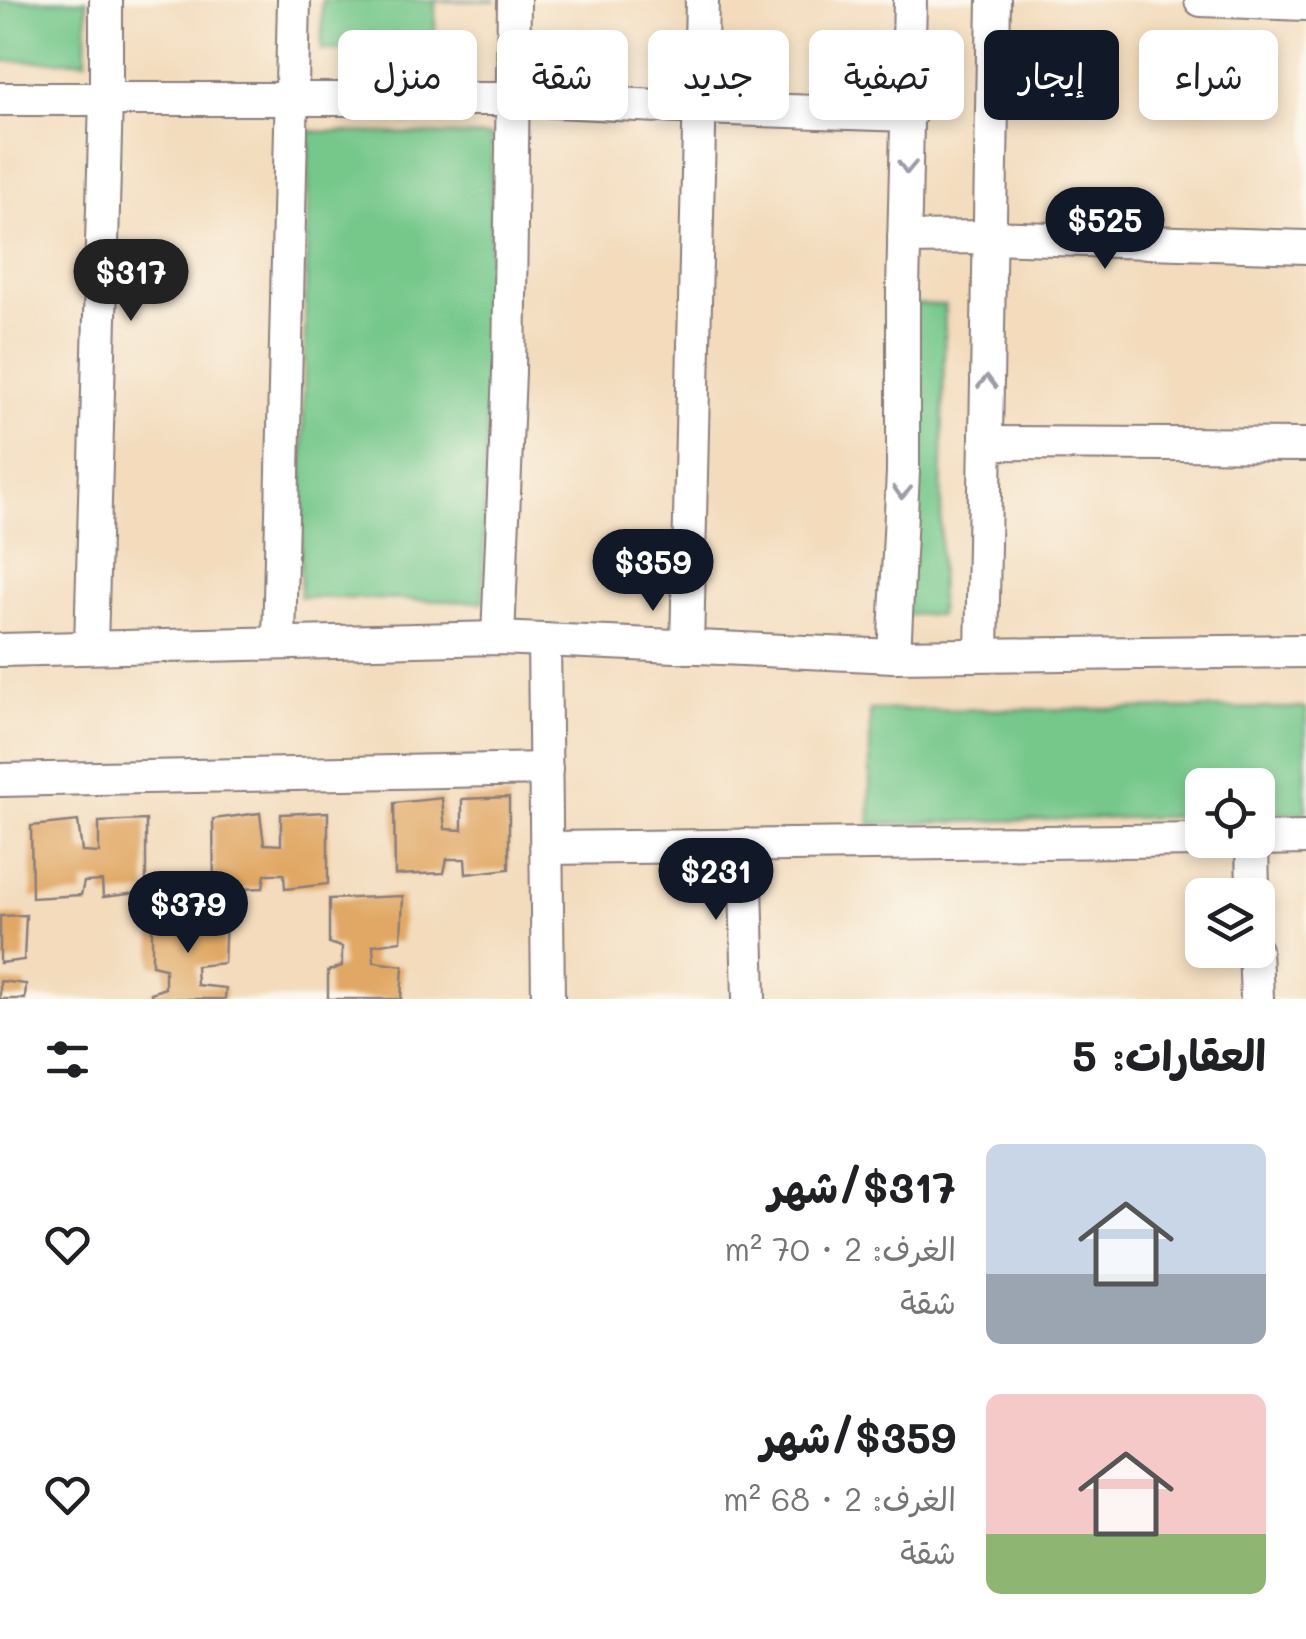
<!DOCTYPE html>
<html lang="ar">
<meta charset="utf-8">
<style>
body{margin:0;font-family:Mali,"Playpen Sans Arabic",sans-serif;background:#f6f6f6;color:#202124;direction:rtl;height:100vh;display:flex;flex-direction:column;font-size:38px;white-space:nowrap}
*{box-sizing:border-box;margin:0}
p{font-size:32px;color:#757577}
.icon{flex:none;width:55px;height:55px;fill:none;stroke:currentColor;stroke-width:2;stroke-linecap:round;stroke-linejoin:round}
.map{position:relative;height:999px;overflow:hidden;direction:ltr}
.details{display:flex;flex-direction:column;background:#fff;flex:1}
.details>*{flex:none}
.banner{position:absolute;left:30px;top:30px;width:1248px;height:90px;direction:rtl;display:flex;gap:20px}
.controls{position:absolute;left:1185px;top:768px;display:grid;gap:20px}
.controls a{display:grid;place-items:center;width:90px;height:90px;border-radius:15px;background:#fff;box-shadow:0 5px 15px #0003;font-size:50px}
.price{position:absolute;translate:-50% -85px;padding:0 22px;border-radius:35px;background:#111827;color:#fff;font-size:32px;line-height:65px;filter:drop-shadow(0 2px 5px #0008)}
.price::after{content:'';position:absolute;left:50%;top:60px;width:30px;height:22px;margin-left:-15px;background:inherit;clip-path:polygon(0 0,100% 0,50% 100%)}
.price.on{background:#222;color:#fff}
ul{padding:0;list-style:none}
li{display:flex;align-items:center;gap:30px;height:250px;padding:0 40px}
li span{display:grid;place-items:center;flex:none;width:280px;height:200px;border-radius:15px;color:#555}
li>.icon{margin-inline-start:auto}
span .icon{width:120px;height:120px;fill:#fffc;stroke-width:1}
li b{font-size:42px}
h2{display:flex;justify-content:space-between;align-items:center;height:120px;padding:0 40px;font-size:42px}
.chip{padding:0 35px;border-radius:15px;background:#fff;box-shadow:0 5px 15px #0003;font-size:35px;line-height:90px}
.chip.on{background:#111827;color:#fff}
.map>svg:first-child{display:block}
</style>
<div class="map">
<svg width="1306" height="999" viewBox="0 0 1306 999">
<rect width="100%" height="100%" fill="#fbf7ec"/>
<filter id="ink" filterUnits="userSpaceOnUse"><feTurbulence type="fractalNoise" baseFrequency=".01" numOctaves="2"/><feDisplacementMap in="SourceGraphic" scale="20" xChannelSelector="R" yChannelSelector="G"/><feConvolveMatrix kernelMatrix="1 2 1 2 8 2 1 2 1" color-interpolation-filters="sRGB"/></filter>
<filter id="wash" filterUnits="userSpaceOnUse"><feTurbulence type="fractalNoise" baseFrequency=".0048" numOctaves="4" result="noise"/><feDisplacementMap in="SourceGraphic" scale="40" xChannelSelector="R" yChannelSelector="G"/><feGaussianBlur stdDeviation="2.25" result="paint"/><feColorMatrix in="noise" values="0 0 0 0 0 0 0 0 0 0 0 0 0 0 0 0 0 1.4 0 .05"/><feComposite in="paint" operator="in"/></filter>
<g filter="url(#wash)">
<rect width="100%" height="100%" fill="#f3dbbc"/>
<g fill="#75c78a" stroke="#4c7462" stroke-width="2.5">
<path d="M0 0H87L86 61H0Z"/>
<path d="M322 0H496L435 1V49L322 50Z"/>
<path d="M309 131 492 136 483 602 300 597Z"/>
<path d="M907 304 945 305 939 615 900 614Z"/>
<path d="M1306 708V813L1258 814V785H1202V816L870 824V710Z"/>
</g>
<g id="blocks">
<g fill="#e1a865">
<path d="M509 797V869L466 874 465 859H447L444 873 395 875 394 803 442 798 445 829 462 830V799Z"/>
<path d="M328 812V884L285 889 284 874H265L263 888 214 890 213 819 260 813 264 844 281 845V814Z"/>
<path d="M146 820V892L103 897 102 881 84 882 81 895 32 898 31 826 78 821 82 852 99 853V822Z"/>
<path d="M403 896 401 941 373 945 374 962 403 966 401 999H328V971L342 966V947L329 943V899Z"/>
<path d="M26 915 24 960 0 963V916Z"/>
<path d="M226 918 224 963 196 966 197 985 226 988 225 999H151V993L165 988V968L152 965V921Z"/>
<path d="M0 981 26 984 25 999H0Z"/>
</g>
</g>
</g>
<g filter="url(#ink)">
<use href="#blocks" fill-opacity="0" stroke="#8a7e7c" stroke-width="2.5"/>
<g fill="none" stroke-linecap="round" stroke-linejoin="round">
<defs>
<g id="minor">
<path d="M1201 0 1306 4"/>
<path d="M0 99H514L700 108 909 115"/>
<path d="M904 238 989 237 1306 247"/>
<path d="M986 443 1306 445"/>
<path d="M498 638 509 372 514 0"/>
<path d="M544 640 548 999"/>
<path d="M279 643 294 0"/>
<path d="M91 647 106 97V0"/>
<path d="M687 647 702 0"/>
<path d="M0 650 498 638 894 656 1306 651"/>
<path d="M982 654 994 0"/>
<path d="M894 656 903 472V290L910 0"/>
<path d="M0 780 546 769"/>
<path d="M1258 839 1306 838"/>
<path d="M1252 840 1253 895"/>
<path d="M745 845 749 999"/>
<path d="M547 848 1202 840"/>
<path d="M1255 950 1257 999"/>
</g>
</defs>
<use href="#minor" stroke="#8a7e7c" stroke-width="36"/>
<use href="#minor" stroke="#fff" stroke-width="32"/>
</g>
<defs><path id="oneway-chevron" d="M-2-3.5L2.5 0L-2 3.5" fill="none" stroke-width="1.6" stroke-linecap="round" stroke-linejoin="round" transform="scale(2.5)"/></defs>
<g stroke="#9c9ca7">
<use href="#oneway-chevron" transform="translate(907 167) rotate(92)"/>
<use href="#oneway-chevron" transform="translate(987 382) rotate(-89)"/>
<use href="#oneway-chevron" transform="translate(902 492) rotate(93)"/>
</g>
</g>
</svg>
<div class="controls">
<a><svg class="icon" aria-label="locate" viewBox="0 0 24 24"><circle cx="12" cy="12" r="6"/><path d="M12 2v4M12 18v4M2 12h4M18 12h4"/></svg></a>
<a><svg class="icon" aria-label="layers" viewBox="0 0 24 24"><path d="M12 4l9 5-9 5-9-5zM3 14l9 5 9-5"/></svg></a>
</div>
<b class="price" style="left:1105px;top:272px">$525</b>
<b class="price on" style="left:131px;top:324px">$317</b>
<b class="price" style="left:653px;top:614px">$359</b>
<b class="price" style="left:716px;top:923px">$231</b>
<b class="price" style="left:188px;top:956px">$379</b>
<div class="banner">
<a class="chip">شراء</a>
<a class="chip on">إيجار</a>
<a class="chip">تصفية</a>
<a class="chip">جديد</a>
<a class="chip">شقة</a>
<a class="chip">منزل</a>
</div>
</div>
<section class="details">
<h2>العقارات: 5<svg class="icon" aria-label="filters" viewBox="0 0 24 24"><path d="M4 7h16M4 17h16"/><circle cx="9" cy="7" r="2"/><circle cx="15" cy="17" r="2"/></svg></h2>
<ul>
<li><span style="background:linear-gradient(#c9d6e8 65%,#9aa5b1 0)"><svg class="icon" aria-label="home" viewBox="0 0 24 24"><path d="M3 11l9-7 9 7M6 9v11h12V9"/></svg></span><div><b>$317/شهر</b><p>الغرف: 2 · 70 m²</p><p>شقة</p></div><svg class="icon" aria-label="heart" viewBox="0 0 24 24"><path d="M12 20l-8-8c-3-5 5-10 8-4 3-6 11-1 8 4z"/></svg></li>
<li><span style="background:linear-gradient(#f6c9c9 70%,#8fb573 0)"><svg class="icon" aria-label="home" viewBox="0 0 24 24"><path d="M3 11l9-7 9 7M6 9v11h12V9"/></svg></span><div><b>$359/شهر</b><p>الغرف: 2 · 68 m²</p><p>شقة</p></div><svg class="icon" aria-label="heart" viewBox="0 0 24 24"><path d="M12 20l-8-8c-3-5 5-10 8-4 3-6 11-1 8 4z"/></svg></li>
</ul>
</section>
